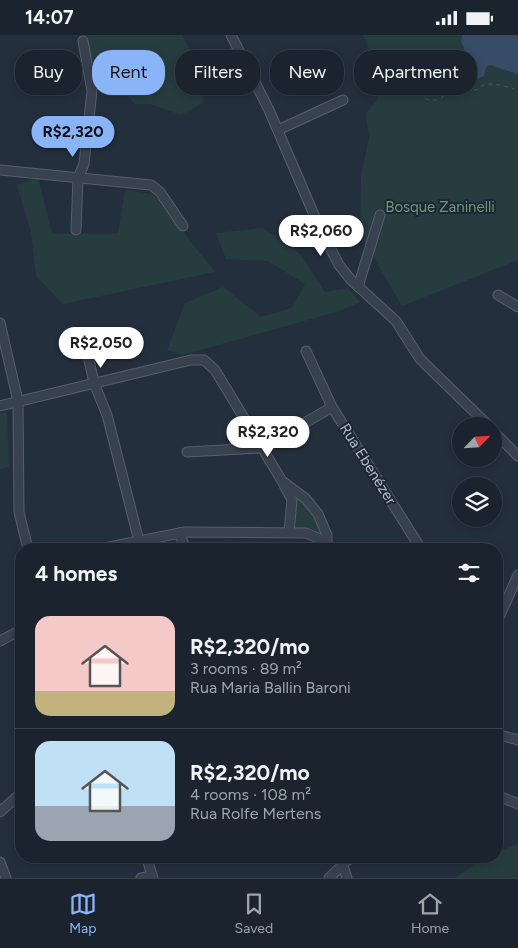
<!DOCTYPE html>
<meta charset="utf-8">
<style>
body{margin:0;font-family:Figtree,sans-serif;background:#282f3a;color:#f1f3f6;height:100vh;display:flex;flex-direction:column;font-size:19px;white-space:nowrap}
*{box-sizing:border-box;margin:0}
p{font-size:16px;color:#a0a4aa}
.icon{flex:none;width:28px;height:28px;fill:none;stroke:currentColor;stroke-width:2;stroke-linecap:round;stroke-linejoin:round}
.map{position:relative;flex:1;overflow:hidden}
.details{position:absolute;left:15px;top:508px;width:488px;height:320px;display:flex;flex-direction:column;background:#1b232e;border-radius:20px;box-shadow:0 2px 8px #0003,0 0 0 1px #39404a}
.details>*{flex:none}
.guide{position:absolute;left:15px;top:15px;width:489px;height:45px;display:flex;gap:10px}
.needle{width:32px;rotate:65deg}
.buttons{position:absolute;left:452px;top:382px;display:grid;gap:10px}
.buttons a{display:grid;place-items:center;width:50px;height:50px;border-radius:50%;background:#1b232e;box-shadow:0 2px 8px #0003,0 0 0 1px #39404a;font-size:25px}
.price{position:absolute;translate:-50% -42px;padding:0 11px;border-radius:18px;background:#fff;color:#222;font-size:16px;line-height:32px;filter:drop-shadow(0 1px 2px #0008)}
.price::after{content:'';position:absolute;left:50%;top:30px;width:15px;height:11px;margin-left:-8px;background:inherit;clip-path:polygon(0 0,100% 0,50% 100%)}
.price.selected{background:#8ab4f8;color:#111}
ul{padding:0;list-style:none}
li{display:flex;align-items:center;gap:15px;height:125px;padding:0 20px}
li+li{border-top:1px solid #39404a}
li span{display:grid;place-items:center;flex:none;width:140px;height:100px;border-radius:15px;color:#555}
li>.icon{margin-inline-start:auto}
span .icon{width:60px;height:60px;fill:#fffc;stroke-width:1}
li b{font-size:21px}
h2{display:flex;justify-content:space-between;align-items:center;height:60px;padding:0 20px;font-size:21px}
.tag{padding:0 18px;border-radius:20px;background:#1b232e;box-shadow:0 2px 8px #0003,0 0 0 1px #39404a;font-size:18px;line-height:45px}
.tag.selected{background:#8ab4f8;color:#111}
.status{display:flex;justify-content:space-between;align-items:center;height:35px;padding:0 25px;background:#1b232e;direction:ltr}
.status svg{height:14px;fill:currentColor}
.menu{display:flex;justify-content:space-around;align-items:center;height:70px;border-top:1px solid #39404a;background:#1b232e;font-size:14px;color:#a0a4aa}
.menu a{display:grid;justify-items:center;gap:2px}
.menu .selected{color:#8ab4f8}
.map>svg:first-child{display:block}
</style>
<div class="status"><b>14:07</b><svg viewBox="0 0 49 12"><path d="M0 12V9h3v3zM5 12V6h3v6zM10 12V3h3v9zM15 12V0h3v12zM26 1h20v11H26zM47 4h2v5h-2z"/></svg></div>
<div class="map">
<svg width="518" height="843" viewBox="0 0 518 843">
<rect width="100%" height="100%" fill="#242f3e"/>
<g fill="#263c3f">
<path d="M87 0H182L200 35 203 68 181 80 151 69H134L116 43 94 39Z"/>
<path d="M363 0H518V225L402 271 360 199 361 141 369 103 366 78 378 64 375 27Z"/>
<path d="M38 142 52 199 118 198 125 155 153 159 215 237 63 269 36 241 31 197 17 150Z"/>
<path d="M263 193 300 219 325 257 348 253 360 267 340 276 182 320 167 315 185 268 223 252 261 282 292 273 305 249 268 226 226 224 216 198Z"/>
<path d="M7 377 9 432 0 434V378Z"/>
<path d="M295 461C309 470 324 486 323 503L311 493H293Z"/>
<path d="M518 809V843H455L472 831 479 821H496V817Z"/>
</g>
<path fill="#394c67" d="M462 0H518V39L490 30 486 32 484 41 475 45 472 44C471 38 464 10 461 7Z"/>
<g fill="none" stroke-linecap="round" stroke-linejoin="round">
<defs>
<g id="minor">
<path d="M231 0 269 75 318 189 339 230 351 245 396 286 420 324 489 391"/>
<path d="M278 95 343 65"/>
<path d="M0 135 151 150 160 157 183 191"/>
<path d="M76 195 78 143 84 129 92 56 83 6"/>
<path d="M358 252 380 180"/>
<path d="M498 260 518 272"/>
<path d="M0 288 18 366 19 477 28 514"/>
<path d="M87 316 94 348 107 380 139 506"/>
<path d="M306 316 332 372 421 514"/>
<path d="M0 371 191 325H204L215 335 282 446 306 464 318 479 327 500V514"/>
<path d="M494 397 518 421"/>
<path d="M187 417 262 413 332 372"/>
<path d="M284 450 292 465 289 497"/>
<path d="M179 498 186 514"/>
<path d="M99 514 185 497 306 498 318 503 325 514"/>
<path d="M496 589 518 540"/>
<path d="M0 606 21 595"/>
<path d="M496 699 518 705"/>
<path d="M496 760 518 769"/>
<path d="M0 777 21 758"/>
<path d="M146 821 153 843"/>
<path d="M0 827 6 843"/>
<path d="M343 831 347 843"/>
<path d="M141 843 152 841"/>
<path d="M329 843 352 821"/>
</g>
</defs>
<use href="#minor" stroke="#565f6c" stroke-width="11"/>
<g stroke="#44595c" stroke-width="1" stroke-dasharray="4 4" stroke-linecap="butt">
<path d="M431 18 428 25 429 35C446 34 456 53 440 64 404 75 422 9 449 48"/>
<path d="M447 34 452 49 442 29 448 43"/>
<path d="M466 53 476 55C488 44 501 51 515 54"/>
</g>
<use href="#minor" stroke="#38414e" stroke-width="9"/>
</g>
<g text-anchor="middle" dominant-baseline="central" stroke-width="4" stroke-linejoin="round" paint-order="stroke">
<g font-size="15" fill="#6b9a76" stroke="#1d2633">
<text x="440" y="172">Bosque Zaninelli</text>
</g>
<g font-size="15" fill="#b4bcc9" stroke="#1d2633">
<text transform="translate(368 429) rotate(58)">Rua Ebenézer</text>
</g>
</g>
</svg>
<div class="buttons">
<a><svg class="needle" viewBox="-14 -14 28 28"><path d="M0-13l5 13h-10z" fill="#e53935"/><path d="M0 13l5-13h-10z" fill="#a0a4aa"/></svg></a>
<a><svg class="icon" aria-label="layers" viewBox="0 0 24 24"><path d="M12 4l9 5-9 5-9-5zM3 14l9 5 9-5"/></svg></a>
</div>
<b class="price selected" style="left:73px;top:123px">R$2,320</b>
<b class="price" style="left:321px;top:222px">R$2,060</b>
<b class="price" style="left:101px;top:334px">R$2,050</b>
<b class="price" style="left:268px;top:423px">R$2,320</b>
<div class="guide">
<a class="tag">Buy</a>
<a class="tag selected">Rent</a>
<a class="tag">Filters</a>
<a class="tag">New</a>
<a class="tag">Apartment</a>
</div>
<section class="details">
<h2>4 homes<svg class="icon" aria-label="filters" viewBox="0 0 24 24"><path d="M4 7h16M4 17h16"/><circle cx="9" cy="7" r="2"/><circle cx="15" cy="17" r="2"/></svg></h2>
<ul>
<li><span style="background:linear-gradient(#f6c9c9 75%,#c2b280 0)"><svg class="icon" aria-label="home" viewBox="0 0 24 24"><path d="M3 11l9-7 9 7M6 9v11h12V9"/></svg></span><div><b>R$2,320/mo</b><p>3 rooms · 89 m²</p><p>Rua Maria Ballin Baroni</p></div></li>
<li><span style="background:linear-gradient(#bfe0f5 65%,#9aa5b1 0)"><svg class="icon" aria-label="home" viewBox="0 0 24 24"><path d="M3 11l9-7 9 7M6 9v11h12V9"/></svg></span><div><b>R$2,320/mo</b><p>4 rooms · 108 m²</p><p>Rua Rolfe Mertens</p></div></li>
</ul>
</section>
</div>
<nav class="menu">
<a class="selected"><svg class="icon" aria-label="map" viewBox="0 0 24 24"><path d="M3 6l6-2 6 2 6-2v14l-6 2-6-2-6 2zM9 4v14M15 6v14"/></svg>Map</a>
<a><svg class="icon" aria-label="saved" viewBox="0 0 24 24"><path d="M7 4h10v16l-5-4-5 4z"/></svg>Saved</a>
<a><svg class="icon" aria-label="home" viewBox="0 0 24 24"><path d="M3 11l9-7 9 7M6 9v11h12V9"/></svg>Home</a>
</nav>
